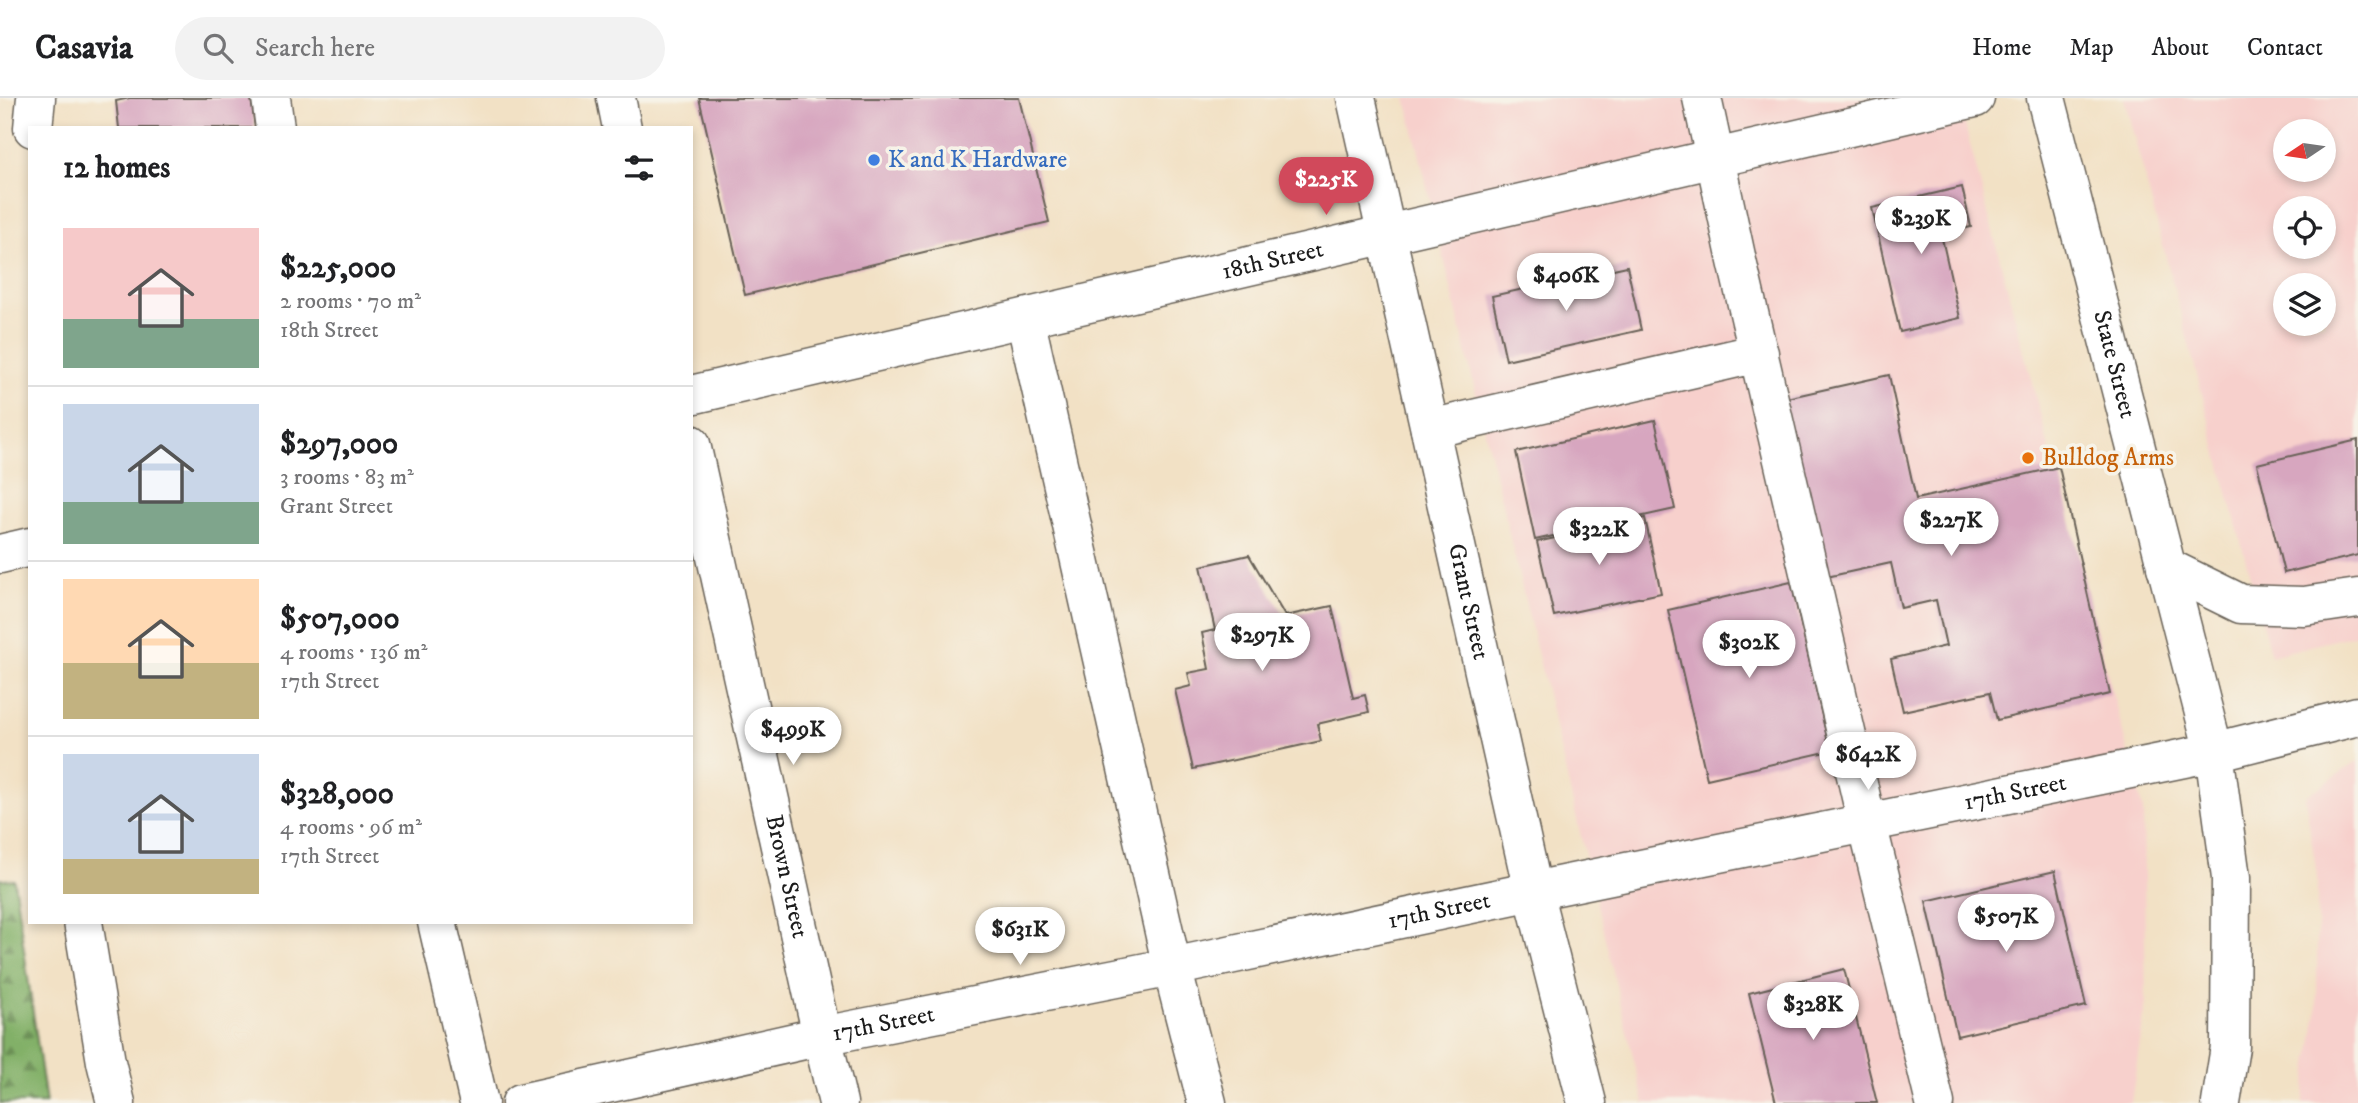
<!DOCTYPE html>
<meta charset="utf-8">
<style>
body{margin:0;font-family:"IM FELL DW Pica",serif;background:#f2f2f2;color:#202124;height:100vh;display:flex;flex-direction:column;font-size:26px;white-space:nowrap}
*{box-sizing:border-box;margin:0}
p{font-size:23px;color:#757577}
.icon{flex:none;width:38px;height:38px;fill:none;stroke:currentColor;stroke-width:2;stroke-linecap:round;stroke-linejoin:round}
.map{position:relative;flex:1;overflow:hidden}
.panel{position:absolute;left:28px;top:28px;width:665px;height:798px;display:flex;flex-direction:column;background:#fff;border-radius:0px;box-shadow:0 4px 10px #0003}
.panel>*{flex:none}
.needle{width:46px;rotate:257deg}
.fabs{position:absolute;left:2273px;top:21px;display:grid;gap:14px}
.fabs a{display:grid;place-items:center;width:63px;height:63px;border-radius:50%;background:#fff;box-shadow:0 4px 10px #0003;font-size:35px}
.price{position:absolute;translate:-50% -60px;padding:0 16px;border-radius:24px;background:#fff;color:#222;font-size:23px;line-height:46px;filter:drop-shadow(0 2px 4px #0008)}
.price::after{content:'';position:absolute;left:50%;top:42px;width:21px;height:16px;margin-left:-10px;background:inherit;clip-path:polygon(0 0,100% 0,50% 100%)}
.price.selected{background:#d1495b;color:#fff}
ul{padding:0;list-style:none}
li{display:flex;align-items:center;gap:21px;height:175px;padding:0 35px}
li+li{border-top:2px solid #e0e0e0}
li span{display:grid;place-items:center;flex:none;width:196px;height:140px;border-radius:0px;color:#555}
li>.icon{margin-inline-start:auto}
span .icon{width:84px;height:84px;fill:#fffc;stroke-width:1}
li b{font-size:30px}
h2{display:flex;justify-content:space-between;align-items:center;height:84px;padding:0 35px;font-size:30px}
header{display:flex;align-items:center;gap:42px;box-sizing:border-box;height:98px;padding:0 35px;background:#fff;border-bottom:2px solid #e0e0e0}
header strong{font-size:33px}
nav{display:flex;gap:38px;margin-inline-start:auto;font-size:24px}
.search{width:490px;height:63px;background:#f2f2f2;display:flex;align-items:center;gap:18px;box-sizing:border-box;padding:0 24px;border-radius:38px;color:#757577;font-size:26px}
.map>svg:first-child{display:block}
</style>
<header>
<strong>Casavia</strong>
<div class="search"><svg class="icon" aria-label="search" viewBox="0 0 24 24"><circle cx="10" cy="10" r="6"/><path d="M15 15l6 6"/></svg>Search here</div>
<nav><a>Home</a><a>Map</a><a>About</a><a>Contact</a></nav>
</header>
<div class="map">
<svg width="2358" height="1005" viewBox="0 0 2358 1005">
<defs>
<pattern id="forest-firs" width="22" height="20" patternUnits="userSpaceOnUse" patternTransform="scale(1.75)"><rect width="22" height="20" fill="#82b068"/><path d="M5 1l3.5 6h-7zM16 11l3.5 6h-7z" fill="#6a8e55"/></pattern>
</defs>
<rect width="100%" height="100%" fill="#f7f3e8"/>
<filter id="ink" filterUnits="userSpaceOnUse"><feTurbulence type="fractalNoise" baseFrequency=".0143" numOctaves="2"/><feDisplacementMap in="SourceGraphic" scale="14" xChannelSelector="R" yChannelSelector="G"/><feConvolveMatrix kernelMatrix="1 2 1 2 8 2 1 2 1" color-interpolation-filters="sRGB"/></filter>
<filter id="wash" filterUnits="userSpaceOnUse"><feTurbulence type="fractalNoise" baseFrequency=".00686" numOctaves="4" result="noise"/><feDisplacementMap in="SourceGraphic" scale="28" xChannelSelector="R" yChannelSelector="G"/><feGaussianBlur stdDeviation="1.57" result="paint"/><feColorMatrix in="noise" values="0 0 0 0 0 0 0 0 0 0 0 0 0 0 0 0 0 1.4 0 .05"/><feComposite in="paint" operator="in"/></filter>
<g filter="url(#wash)">
<rect width="100%" height="100%" fill="#f2e1c5"/>
<g fill="#f7d0cc" fill-rule="evenodd">
<path d="M1406 0H1958L2143 712 2146 904 2131 1005H1644Z"/>
<path d="M2124 0H2358V536L2271 558ZM2286 33H2324V72H2286ZM2286 110H2324V149H2286ZM2286 187H2324V226H2286Z"/>
<path d="M2358 663V1005H2303L2317 914V778L2305 699Z"/>
</g>
<path fill="url(#forest-firs)" stroke="#4f6642" stroke-width="2" d="M0 781 14 782 46 1005H0Z"/>
<g id="blocks">
<g fill="#d7a6bf">
<path d="M130 0H251L255 30H119L116 3Z"/>
<path d="M699 0H1019L1049 124 745 197Z"/>
<path d="M1962 89 1971 129 1941 136 1960 220 1900 234 1872 110Z"/>
<path d="M1627 168 1641 232 1506 262 1492 198Z"/>
<path d="M1889 277 1916 401 2059 369 2110 596 1997 622 1990 594 1903 613 1891 561 1946 548 1936 502 1901 510 1891 465 1822 480 1782 301Z"/>
<path d="M1655 322 1675 411 1535 442 1516 354Z"/>
<path d="M2358 342V457L2284 475 2257 366Z"/>
<path d="M1645 420 1661 495 1554 518 1537 444Z"/>
<path d="M1249 457 1285 518 1332 508 1353 600 1365 597 1369 614 1317 626 1321 643 1193 671 1175 592 1191 588 1188 575 1209 571 1202 535 1215 532 1201 468Z"/>
<path d="M1791 484 1830 653 1707 681 1668 512Z"/>
<path d="M2055 773 2086 908 1957 938 1926 803Z"/>
<path d="M1844 871 1877 1005H1776L1749 895Z"/>
</g>
</g>
</g>
<g filter="url(#ink)">
<use href="#blocks" fill-opacity="0" stroke="#676157" stroke-width="2"/>
<g fill="none" stroke-linecap="round" stroke-linejoin="round">
<defs>
<g id="minor">
<path d="M271 0 275 30"/>
<path d="M616 0 622 30"/>
<path d="M1702 0 1737 163 1867 725 1935 1005"/>
<path d="M33 30 36 0"/>
<path d="M1025 220 1172 869 1207 1005"/>
<path id="s1" d="M691 297 1975 0"/>
<path d="M1430 331 1759 255"/>
<path id="s2" d="M691 346 822 938 838 1005"/>
<path d="M0 456 30 449"/>
<path d="M2166 469 2241 506 2304 508 2358 500"/>
<path d="M83 824 106 964 116 1005"/>
<path d="M437 824 479 1005"/>
<path id="s3" d="M521 1005 822 938 1172 869 1533 793 2214 654 2358 618"/>
</g>
<g id="major">
<path id="s4" d="M1356 0 1533 793 1587 1005"/>
<path id="s5" d="M2046 0 2214 654 2231 780 2230 949 2221 1005"/>
</g>
</defs>
<use href="#minor" stroke="#676157" stroke-width="41"/>
<use href="#major" stroke="#676157" stroke-width="41"/>
<use href="#minor" stroke="#fff" stroke-width="38"/>
<use href="#major" stroke="#fff" stroke-width="38"/>
</g>
</g>
<circle fill="#3f7fe0" stroke="#f7f3e8" stroke-width="2.5" cx="874" cy="62" r="7"/>
<circle fill="#e8710a" stroke="#f7f3e8" stroke-width="2.5" cx="2028" cy="360" r="7"/>
<g text-anchor="middle" dominant-baseline="central" stroke-width="7" stroke-linejoin="round" paint-order="stroke">
<g font-size="24" fill="#366cbe" stroke="#f7f3e8" text-anchor="start">
<text x="888" y="62">K and K Hardware</text>
</g>
<g font-size="24" fill="#1c1c1c" stroke="#f7f3e8">
<text stroke="none"><textPath href="#s1" startOffset="597">18th Street</textPath></text>
<text stroke="none"><textPath href="#s5" startOffset="275">State Street</textPath></text>
<text stroke="none"><textPath href="#s4" startOffset="516">Grant Street</textPath></text>
<text stroke="none"><textPath href="#s3" startOffset="1526">17th Street</textPath></text>
<text stroke="none"><textPath href="#s2" startOffset="443">Brown Street</textPath></text>
<text stroke="none"><textPath href="#s3" startOffset="938">17th Street</textPath></text>
<text stroke="none"><textPath href="#s3" startOffset="371">17th Street</textPath></text>
</g>
<g font-size="24" fill="#c56008" stroke="#f7f3e8" text-anchor="start">
<text x="2042" y="360">Bulldog Arms</text>
</g>
</g>
</svg>
<div class="fabs">
<a><svg class="needle" viewBox="-14 -14 28 28"><path d="M0-13l5 13h-10z" fill="#e53935"/><path d="M0 13l5-13h-10z" fill="#757577"/></svg></a>
<a><svg class="icon" aria-label="locate" viewBox="0 0 24 24"><circle cx="12" cy="12" r="6"/><path d="M12 2v4M12 18v4M2 12h4M18 12h4"/></svg></a>
<a><svg class="icon" aria-label="layers" viewBox="0 0 24 24"><path d="M12 4l9 5-9 5-9-5zM3 14l9 5 9-5"/></svg></a>
</div>
<b class="price selected" style="left:1326px;top:119px">$225K</b>
<b class="price" style="left:1921px;top:158px">$239K</b>
<b class="price" style="left:1566px;top:215px">$406K</b>
<b class="price" style="left:1951px;top:460px">$227K</b>
<b class="price" style="left:1599px;top:469px">$322K</b>
<b class="price" style="left:1262px;top:575px">$297K</b>
<b class="price" style="left:1749px;top:582px">$302K</b>
<b class="price" style="left:793px;top:669px">$499K</b>
<b class="price" style="left:1868px;top:694px">$642K</b>
<b class="price" style="left:2006px;top:856px">$507K</b>
<b class="price" style="left:1020px;top:869px">$631K</b>
<b class="price" style="left:1813px;top:944px">$328K</b>
<section class="panel">
<h2>12 homes<svg class="icon" aria-label="filters" viewBox="0 0 24 24"><path d="M4 7h16M4 17h16"/><circle cx="9" cy="7" r="2"/><circle cx="15" cy="17" r="2"/></svg></h2>
<ul>
<li><span style="background:linear-gradient(#f6c9c9 65%,#7fa58c 0)"><svg class="icon" aria-label="home" viewBox="0 0 24 24"><path d="M3 11l9-7 9 7M6 9v11h12V9"/></svg></span><div><b>$225,000</b><p>2 rooms · 70 m²</p><p>18th Street</p></div></li>
<li><span style="background:linear-gradient(#c9d6e8 70%,#7fa58c 0)"><svg class="icon" aria-label="home" viewBox="0 0 24 24"><path d="M3 11l9-7 9 7M6 9v11h12V9"/></svg></span><div><b>$297,000</b><p>3 rooms · 83 m²</p><p>Grant Street</p></div></li>
<li><span style="background:linear-gradient(#ffd9b3 60%,#c2b280 0)"><svg class="icon" aria-label="home" viewBox="0 0 24 24"><path d="M3 11l9-7 9 7M6 9v11h12V9"/></svg></span><div><b>$507,000</b><p>4 rooms · 136 m²</p><p>17th Street</p></div></li>
<li><span style="background:linear-gradient(#c9d6e8 75%,#c2b280 0)"><svg class="icon" aria-label="home" viewBox="0 0 24 24"><path d="M3 11l9-7 9 7M6 9v11h12V9"/></svg></span><div><b>$328,000</b><p>4 rooms · 96 m²</p><p>17th Street</p></div></li>
</ul>
</section>
</div>
